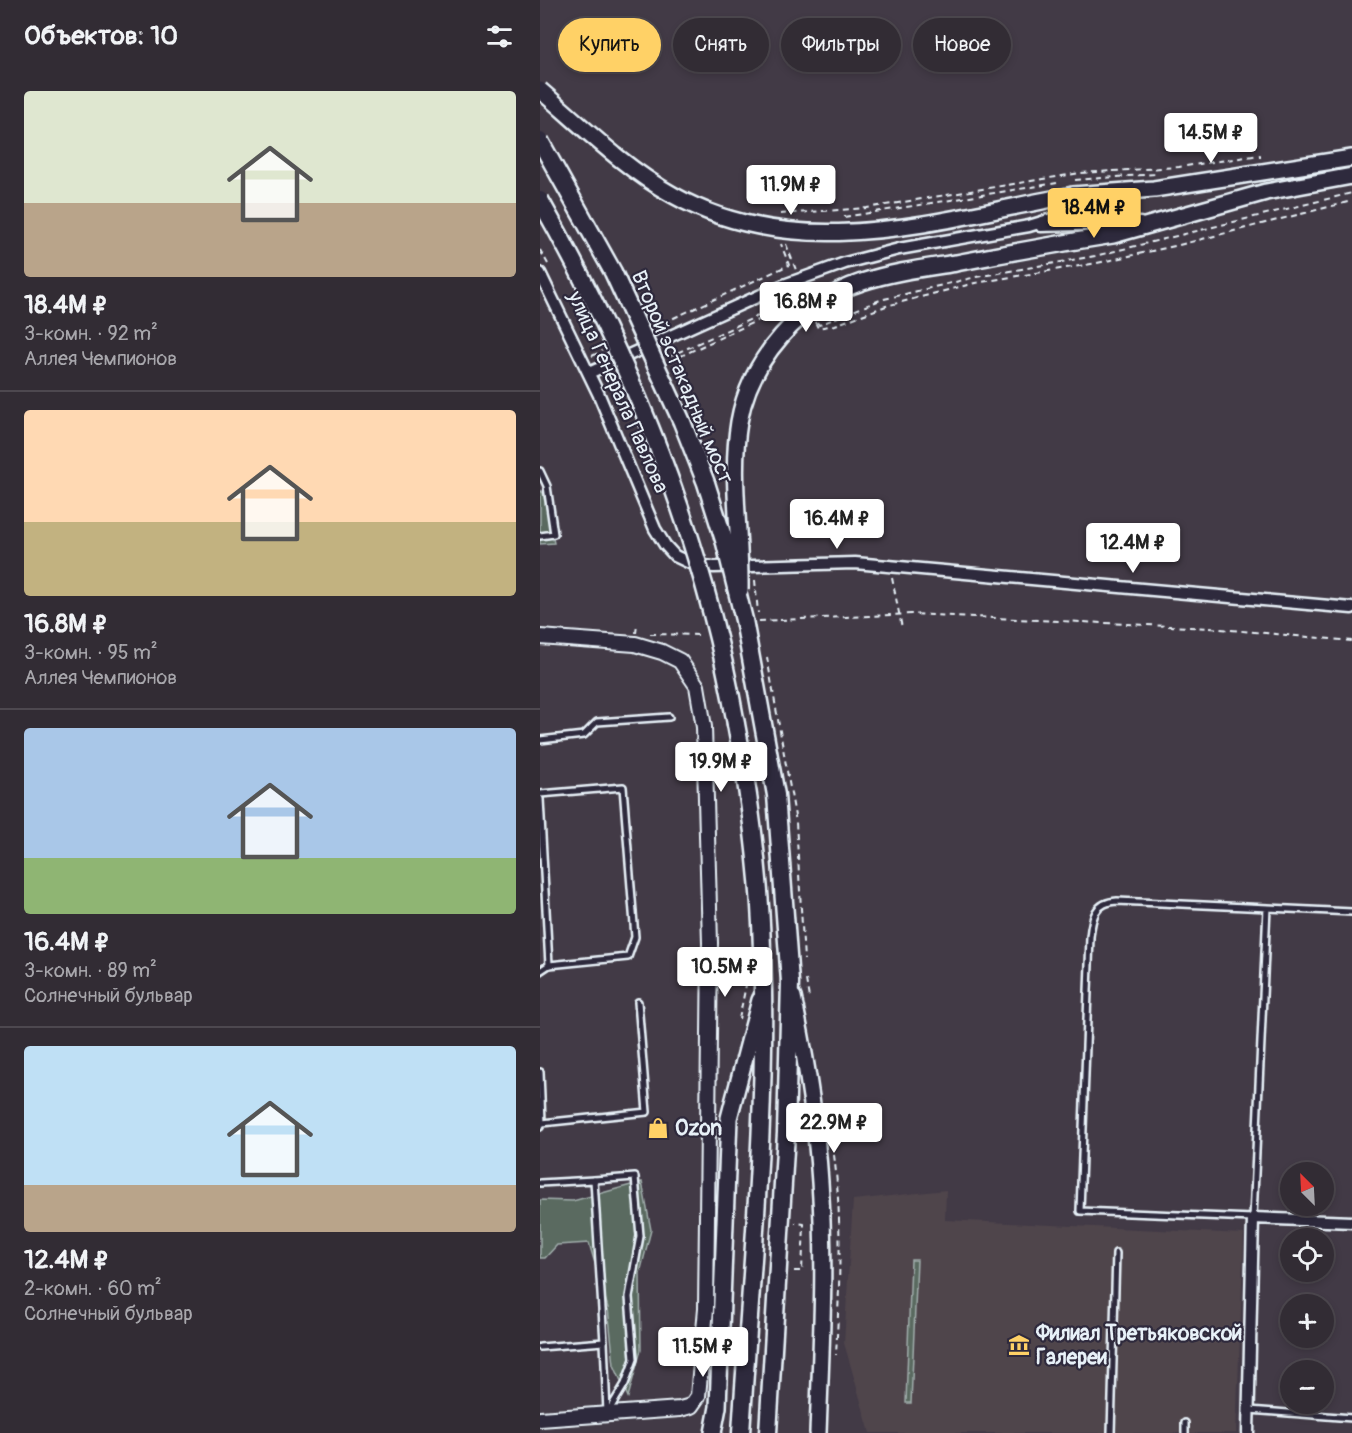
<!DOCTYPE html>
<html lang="ru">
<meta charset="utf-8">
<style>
body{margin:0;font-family:Pangolin,sans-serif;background:#3d3840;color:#f1f3f6;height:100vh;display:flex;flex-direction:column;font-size:22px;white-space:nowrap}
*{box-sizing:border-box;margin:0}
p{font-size:20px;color:#a8a7ac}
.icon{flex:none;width:33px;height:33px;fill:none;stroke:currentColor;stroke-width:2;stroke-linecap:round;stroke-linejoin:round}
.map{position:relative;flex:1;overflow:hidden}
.panel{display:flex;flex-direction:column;background:#322c34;width:540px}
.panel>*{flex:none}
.banner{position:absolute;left:18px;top:18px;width:570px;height:54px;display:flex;gap:12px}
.needle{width:39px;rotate:336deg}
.fabs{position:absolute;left:740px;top:1162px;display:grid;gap:12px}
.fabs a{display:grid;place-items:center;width:54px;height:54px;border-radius:50%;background:#322c34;box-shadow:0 3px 9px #0003,0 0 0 2px #4d484f;font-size:30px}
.price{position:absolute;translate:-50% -51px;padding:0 14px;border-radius:6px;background:#fff;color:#222;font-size:20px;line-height:39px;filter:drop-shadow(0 2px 3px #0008)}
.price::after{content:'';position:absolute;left:50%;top:36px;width:18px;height:14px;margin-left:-9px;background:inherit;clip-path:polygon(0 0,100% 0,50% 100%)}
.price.active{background:#ffd166;color:#111}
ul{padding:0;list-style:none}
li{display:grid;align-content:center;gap:12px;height:318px;padding:0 24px}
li+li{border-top:2px solid #4d484f}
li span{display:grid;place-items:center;height:186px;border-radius:6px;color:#555}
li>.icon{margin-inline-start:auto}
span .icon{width:108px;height:108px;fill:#fffc;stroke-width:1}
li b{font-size:26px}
h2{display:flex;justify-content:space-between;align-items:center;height:72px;padding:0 24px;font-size:26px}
.tag{padding:0 21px;border-radius:27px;background:#322c34;box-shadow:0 3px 9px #0003,0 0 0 2px #4d484f;font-size:21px;line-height:54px}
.tag.active{background:#ffd166;color:#111}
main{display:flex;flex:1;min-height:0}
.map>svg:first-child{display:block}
</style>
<main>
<section class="panel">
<h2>Объектов: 10<svg class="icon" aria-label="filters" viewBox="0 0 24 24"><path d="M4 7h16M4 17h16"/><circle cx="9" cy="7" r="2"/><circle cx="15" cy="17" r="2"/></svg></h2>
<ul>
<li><span style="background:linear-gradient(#dfe7d0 60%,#b9a48a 0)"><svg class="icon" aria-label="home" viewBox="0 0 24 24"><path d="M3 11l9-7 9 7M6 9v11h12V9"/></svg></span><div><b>18.4M ₽</b><p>3-комн. · 92 m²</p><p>Аллея Чемпионов</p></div></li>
<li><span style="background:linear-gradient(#ffd9b3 60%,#c2b280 0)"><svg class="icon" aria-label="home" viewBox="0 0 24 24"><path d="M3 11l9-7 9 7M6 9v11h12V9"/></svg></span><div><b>16.8M ₽</b><p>3-комн. · 95 m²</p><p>Аллея Чемпионов</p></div></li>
<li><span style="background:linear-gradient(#a9c7e8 70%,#8fb573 0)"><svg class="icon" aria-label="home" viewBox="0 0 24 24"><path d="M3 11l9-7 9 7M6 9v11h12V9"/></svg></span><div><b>16.4M ₽</b><p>3-комн. · 89 m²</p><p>Солнечный бульвар</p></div></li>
<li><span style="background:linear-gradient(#bfe0f5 75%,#b9a48a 0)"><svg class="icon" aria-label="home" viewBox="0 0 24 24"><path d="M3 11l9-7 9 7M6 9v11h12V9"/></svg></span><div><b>12.4M ₽</b><p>2-комн. · 60 m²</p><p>Солнечный бульвар</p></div></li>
</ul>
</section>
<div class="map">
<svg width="812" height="1433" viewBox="0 0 812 1433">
<rect width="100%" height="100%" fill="#423a46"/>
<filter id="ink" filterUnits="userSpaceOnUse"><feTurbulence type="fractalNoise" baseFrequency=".0167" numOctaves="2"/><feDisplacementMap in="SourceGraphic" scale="12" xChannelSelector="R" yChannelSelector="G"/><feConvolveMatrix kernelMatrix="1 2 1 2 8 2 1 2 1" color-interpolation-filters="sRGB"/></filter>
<g filter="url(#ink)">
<path fill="#4f454c" d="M406 1190 405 1220 704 1234 696 1433H330L304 1343 313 1200Z"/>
<g fill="#5a6a61" stroke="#a1aeac" stroke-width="1.5">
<path d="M0 490 3 493 14 543 0 544Z"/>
<path d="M102 1182 111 1230 100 1273 101 1350 88 1397 74 1365 68 1308 49 1243 17 1245 5 1258H0V1200L33 1201Z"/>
<path d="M371 1260H377L371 1403H366Z"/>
</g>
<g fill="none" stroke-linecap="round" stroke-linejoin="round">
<defs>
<g id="service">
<path d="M0 471 7 486 14 534 0 536"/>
<path d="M0 740 44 735 57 722 129 717"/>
<path d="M0 794 83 787 95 937 88 957 9 965 0 971"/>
<path d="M0 799 9 965"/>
<path d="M727 908 713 1218 540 1211 550 937C552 917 555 902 577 901L812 912"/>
<path d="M0 1072 2 1123 0 1127"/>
<path d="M2 1123 107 1112 98 1002"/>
<path d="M54 1180 95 1177 100 1236 89 1297 94 1359 85 1384 68 1412"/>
<path d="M0 1183 54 1180 64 1342 0 1347"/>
<path d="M64 1342 67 1413"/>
<path d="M709 1410 812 1418"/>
<path d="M571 1433 576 1253"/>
<path d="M645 1433V1423"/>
</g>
<g id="minor">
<path d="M501 226 600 223"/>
<path d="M0 273 59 395 115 529 125 545 135 556 154 565 174 567 315 563 812 608"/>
<path d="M49 373 241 286 305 263 359 249 489 226 587 196"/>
<path d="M708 1433 713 1218 812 1222"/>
</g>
<path id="tertiary" d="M0 637 95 644 122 652 140 661 157 686 164 727 170 943 166 1309 158 1396 151 1406 140 1409 0 1419"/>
<g id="secondary">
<path d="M533 195 614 189 812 158"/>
<path d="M536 241 573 235 726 192 812 176"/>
<path d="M253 997C266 1058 276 1120 280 1182 286 1266 281 1349 278 1433"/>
<path d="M173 1433 178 1407 189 1118 220 1000"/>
</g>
<g id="primary">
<path d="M196 724C210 798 220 873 222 949 228 1110 211 1272 201 1433"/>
<path d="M228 1433 246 1133 250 982"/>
</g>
</defs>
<use href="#service" stroke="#e8f1f8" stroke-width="10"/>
<use href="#minor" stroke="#e8f1f8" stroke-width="15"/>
<use href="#tertiary" stroke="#e8f1f8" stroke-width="18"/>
<use href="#secondary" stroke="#e8f1f8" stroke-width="20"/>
<use href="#primary" stroke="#e8f1f8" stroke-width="21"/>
<g stroke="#e8f1f8" stroke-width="2" stroke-dasharray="6 4.5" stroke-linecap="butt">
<path d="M535 180 616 174"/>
<path d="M240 214 327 208 540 173 639 167 720 155V158"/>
<path d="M304 217 517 183"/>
<path d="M246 244 256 270"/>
<path d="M0 250 8 264"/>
<path d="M275 322 278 328 295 325 346 306 435 283 557 263 635 246 812 201"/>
<path d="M277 322 279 325 340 300 436 277 555 256 812 193"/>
<path d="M114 327 249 265 241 244"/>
<path d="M52 356 62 351"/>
<path d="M128 357 266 294"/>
<path d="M130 361 253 304"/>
<path d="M352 578 362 628"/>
<path d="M219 621 371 614 670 628 812 641"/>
<path d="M96 633 97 625"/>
<path d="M110 634 162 635"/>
<path d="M266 980 269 998"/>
<path d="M199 1019 206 985"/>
<path d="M291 1134C303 1208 300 1281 296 1355"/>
<path d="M254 1271H262L264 1224 255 1223"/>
</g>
<use href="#service" stroke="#2f2a3d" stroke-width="5"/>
<use href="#minor" stroke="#2f2a3d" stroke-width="10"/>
<use href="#tertiary" stroke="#2f2a3d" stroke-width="14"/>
<use href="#secondary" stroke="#2f2a3d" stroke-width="15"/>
<use href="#primary" stroke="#2f2a3d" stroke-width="16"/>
<defs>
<g id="secondary-bridge">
<path d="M0 90C42 126 84 168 133 195 260 266 400 219 533 195"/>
<path d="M200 590C201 535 190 476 199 422 210 358 261 302 322 282 352 272 384 268 416 263 456 255 496 248 536 241"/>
</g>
<g id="primary-bridge">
<path d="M0 141 73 272 142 422 166 483 185 543 204 620 236 795 250 982"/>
<path d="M0 200C93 365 163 537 196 724"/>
</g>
</defs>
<use href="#secondary-bridge" stroke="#e8f1f8" stroke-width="20" stroke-linecap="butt"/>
<use href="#primary-bridge" stroke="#e8f1f8" stroke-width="21" stroke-linecap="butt"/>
<g stroke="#e8f1f8" stroke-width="2" stroke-dasharray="6 4.5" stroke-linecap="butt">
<path d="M215 580 218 613"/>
<path d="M227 657 256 822 264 960"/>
</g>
<use href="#secondary-bridge" stroke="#2f2a3d" stroke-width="15"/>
<use href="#primary-bridge" stroke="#2f2a3d" stroke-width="16"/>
</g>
</g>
<defs>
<symbol id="shop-bare" viewBox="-9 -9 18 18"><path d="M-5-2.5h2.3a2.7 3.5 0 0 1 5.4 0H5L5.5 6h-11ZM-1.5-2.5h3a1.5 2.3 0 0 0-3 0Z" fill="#ffd166" stroke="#2f2a3d" stroke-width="2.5" paint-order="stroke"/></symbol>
<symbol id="museum-bare" viewBox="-9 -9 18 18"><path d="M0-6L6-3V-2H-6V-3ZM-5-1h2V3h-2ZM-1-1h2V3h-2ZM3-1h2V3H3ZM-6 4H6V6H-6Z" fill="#ffd166" stroke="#2f2a3d" stroke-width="2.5" paint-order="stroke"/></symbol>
</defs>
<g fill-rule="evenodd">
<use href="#shop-bare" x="103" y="1113" width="30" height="30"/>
<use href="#museum-bare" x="464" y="1330" width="30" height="30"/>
</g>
<g text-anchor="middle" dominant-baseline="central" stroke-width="4.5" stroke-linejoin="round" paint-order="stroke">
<g font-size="21" fill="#e8f1f8" stroke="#2f2a3d">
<text transform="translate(142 377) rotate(67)">Второй эстакадный мост</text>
<text transform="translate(78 392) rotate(66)">улица Генерала Павлова</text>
</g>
<g font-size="21" font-weight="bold" fill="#e8f1f8" stroke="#2f2a3d" text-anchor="start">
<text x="135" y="1128">Ozon</text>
<text x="496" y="1333">Филиал Третьяковской<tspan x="496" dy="24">Галереи</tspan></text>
</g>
</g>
</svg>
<div class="fabs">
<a><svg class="needle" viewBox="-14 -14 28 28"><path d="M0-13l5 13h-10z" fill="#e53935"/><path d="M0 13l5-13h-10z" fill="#a8a7ac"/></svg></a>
<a><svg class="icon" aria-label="locate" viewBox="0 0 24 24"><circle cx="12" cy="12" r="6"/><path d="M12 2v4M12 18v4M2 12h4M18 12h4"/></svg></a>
<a>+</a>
<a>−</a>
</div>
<b class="price" style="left:671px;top:164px">14.5M ₽</b>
<b class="price" style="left:251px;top:216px">11.9M ₽</b>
<b class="price active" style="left:554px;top:239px">18.4M ₽</b>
<b class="price" style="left:266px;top:333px">16.8M ₽</b>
<b class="price" style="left:297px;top:550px">16.4M ₽</b>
<b class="price" style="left:593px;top:574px">12.4M ₽</b>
<b class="price" style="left:181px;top:793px">19.9M ₽</b>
<b class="price" style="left:185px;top:998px">10.5M ₽</b>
<b class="price" style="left:294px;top:1154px">22.9M ₽</b>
<b class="price" style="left:163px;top:1378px">11.5M ₽</b>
<div class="banner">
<a class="tag active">Купить</a>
<a class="tag">Снять</a>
<a class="tag">Фильтры</a>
<a class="tag">Новое</a>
</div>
</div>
</main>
